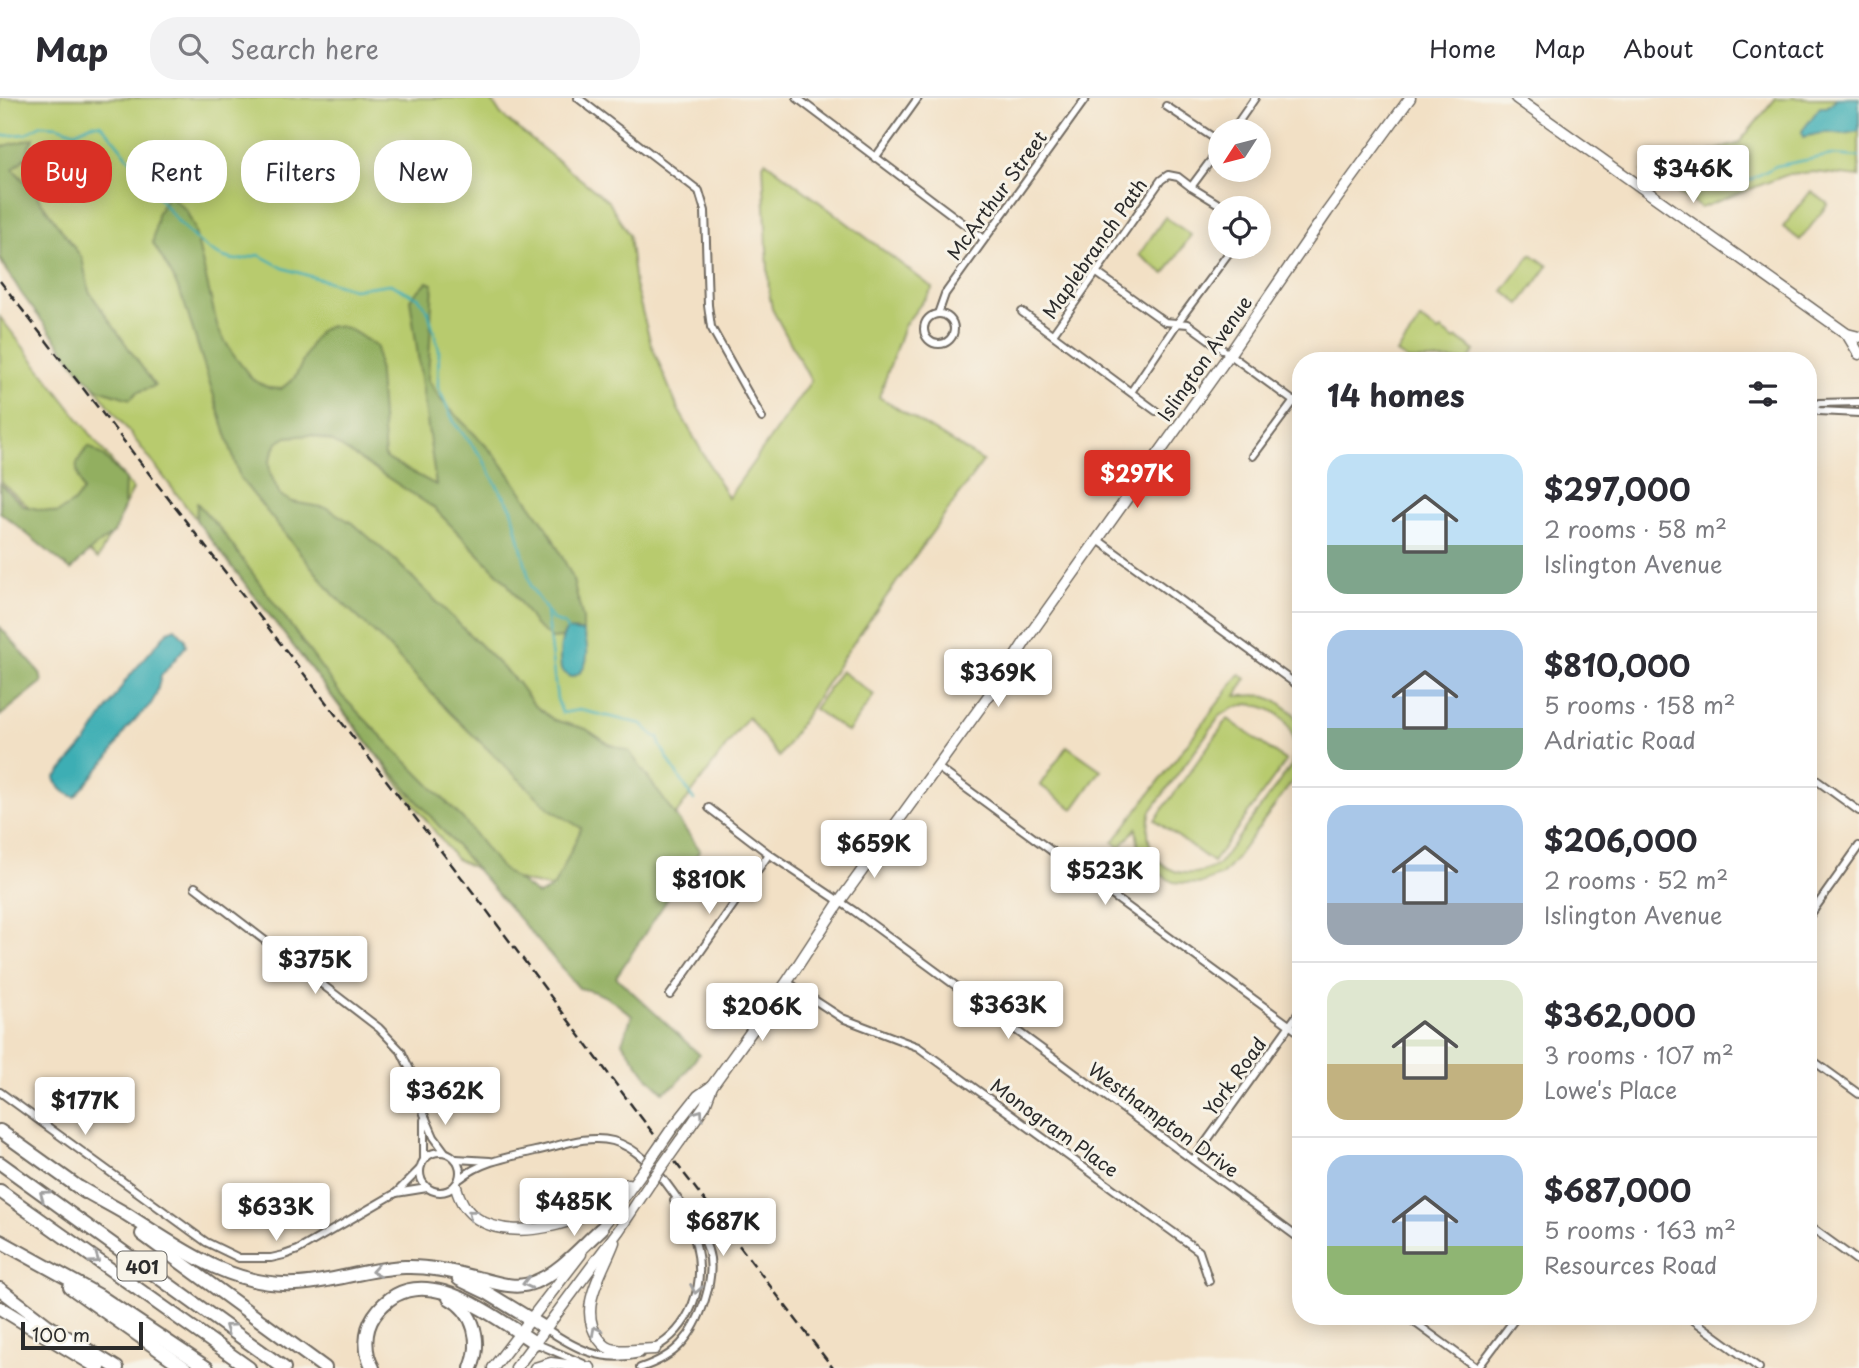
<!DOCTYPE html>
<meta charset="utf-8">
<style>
body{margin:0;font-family:"Playpen Sans",sans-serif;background:#f2f2f3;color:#2b2b33;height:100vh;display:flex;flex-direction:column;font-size:26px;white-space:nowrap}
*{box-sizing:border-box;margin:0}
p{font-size:23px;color:#7c7c81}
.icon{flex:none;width:38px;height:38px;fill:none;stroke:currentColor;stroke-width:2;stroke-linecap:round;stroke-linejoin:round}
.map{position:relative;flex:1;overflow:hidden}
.panel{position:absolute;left:1292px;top:254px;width:525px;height:973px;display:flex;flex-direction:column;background:#fff;border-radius:28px;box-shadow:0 4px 18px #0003}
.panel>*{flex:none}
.banner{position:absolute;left:21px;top:42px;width:665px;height:63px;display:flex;gap:14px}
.needle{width:46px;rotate:234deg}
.tools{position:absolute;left:1208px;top:21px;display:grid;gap:14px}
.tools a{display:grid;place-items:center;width:63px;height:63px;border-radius:50%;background:#fff;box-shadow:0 4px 18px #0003;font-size:35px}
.scale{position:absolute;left:21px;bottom:18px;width:122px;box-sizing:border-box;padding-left:7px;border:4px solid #2b2b2b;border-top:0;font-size:19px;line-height:24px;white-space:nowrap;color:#2b2b2b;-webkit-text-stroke:5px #f7f3e8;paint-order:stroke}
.price{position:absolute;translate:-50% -60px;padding:0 16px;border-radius:7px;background:#fff;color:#222;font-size:23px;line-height:46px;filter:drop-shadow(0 2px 4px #0008)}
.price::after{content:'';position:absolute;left:50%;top:42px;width:21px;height:16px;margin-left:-10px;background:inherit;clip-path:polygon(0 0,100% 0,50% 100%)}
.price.current{background:#d93025;color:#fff}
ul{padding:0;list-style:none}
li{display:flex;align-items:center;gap:21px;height:175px;padding:0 35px}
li+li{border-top:2px solid #e1e1e2}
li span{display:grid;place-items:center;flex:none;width:196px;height:140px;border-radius:21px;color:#555}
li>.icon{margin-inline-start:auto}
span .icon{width:84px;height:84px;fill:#fffc;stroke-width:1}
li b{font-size:30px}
h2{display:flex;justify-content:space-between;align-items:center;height:84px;padding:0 35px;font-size:30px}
.chip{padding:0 24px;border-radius:28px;background:#fff;box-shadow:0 4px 18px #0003;font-size:24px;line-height:63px}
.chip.current{background:#d93025;color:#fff}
header{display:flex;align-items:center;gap:42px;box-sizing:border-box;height:98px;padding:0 35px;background:#fff;border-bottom:2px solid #e1e1e2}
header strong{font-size:33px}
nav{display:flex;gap:38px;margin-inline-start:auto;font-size:24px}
.search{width:490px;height:63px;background:#f2f2f3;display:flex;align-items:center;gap:18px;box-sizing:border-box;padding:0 24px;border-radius:28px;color:#7c7c81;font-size:26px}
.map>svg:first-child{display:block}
</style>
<header>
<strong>Map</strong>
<div class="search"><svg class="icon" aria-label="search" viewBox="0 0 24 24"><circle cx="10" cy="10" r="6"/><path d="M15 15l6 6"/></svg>Search here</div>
<nav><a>Home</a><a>Map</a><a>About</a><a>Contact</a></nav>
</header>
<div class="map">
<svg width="1859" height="1270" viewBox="0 0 1859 1270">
<rect width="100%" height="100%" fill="#f7f3e8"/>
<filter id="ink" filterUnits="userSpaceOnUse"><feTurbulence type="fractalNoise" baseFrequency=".0143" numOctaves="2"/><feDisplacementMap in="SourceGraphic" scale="14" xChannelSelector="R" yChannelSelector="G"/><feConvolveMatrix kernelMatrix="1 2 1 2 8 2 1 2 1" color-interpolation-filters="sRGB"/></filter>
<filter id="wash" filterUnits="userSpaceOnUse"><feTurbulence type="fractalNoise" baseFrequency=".00686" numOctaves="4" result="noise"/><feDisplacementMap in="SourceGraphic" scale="28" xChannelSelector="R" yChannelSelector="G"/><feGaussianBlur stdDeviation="1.57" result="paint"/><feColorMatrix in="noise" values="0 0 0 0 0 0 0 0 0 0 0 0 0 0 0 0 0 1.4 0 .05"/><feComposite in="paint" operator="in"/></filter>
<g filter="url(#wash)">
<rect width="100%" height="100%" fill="#f2e0c5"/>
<g fill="#b8cb6e" stroke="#727b4c" stroke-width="2" fill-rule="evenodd">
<path d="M0 0H490L501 17 609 104 629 137 635 187 651 246 678 311 728 400 811 283 772 211 769 194 763 66 765 63 933 190 904 228 879 299 983 363 844 558 779 659 748 619 611 804 480 773 456 761 6 173 0 161Z"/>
<path d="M1776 0H1859V79L1814 74 1789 76 1701 110 1643 73 1738 46Z"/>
<path d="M1811 93 1828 106 1800 142 1783 129Z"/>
<path d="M1165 119 1191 137 1165 176 1139 157Z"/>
<path d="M1531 156 1548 168 1520 206 1503 193Z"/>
<path d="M0 219 133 391 98 461 45 420H41L0 383Z"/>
<path d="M1421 221 1438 234 1441 232 1455 242 1457 240 1475 253 1468 262H1408L1397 255Z"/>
<path d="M841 573 874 597 848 634 814 611Z"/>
<path d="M1240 576 1246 581 1236 598 1261 597 1277 603 1293 615 1300 628V673L1231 767 1222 777 1199 786 1173 784 1155 773 1144 760 1138 746 1136 730 1120 750 1113 744ZM1248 606C1284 610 1300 632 1291 668L1218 767C1175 791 1137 760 1151 713L1220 618 1233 610Z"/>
<path d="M1228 621 1286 663 1213 764 1155 722Z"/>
<path d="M1067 648 1101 672 1073 711 1040 687Z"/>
</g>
<g fill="#92af61" stroke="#5e6d46" stroke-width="2">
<path d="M34 40 29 48 28 57 13 71 30 89 82 160 89 193 155 288 138 294 130 301 98 291 83 277 21 195 0 159V49Z"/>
<path d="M171 92 169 97 186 112 194 129 218 231 232 255 253 282 269 290 281 291C285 287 291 284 294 280 308 261 311 220 343 229 355 232 367 243 377 249L385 360 436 387 410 201 427 184 433 186 428 281 441 302 496 358 548 431 572 478 583 521V534L576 532 564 536 562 540 552 541 535 527 507 485 434 410 333 344 311 337 287 339 277 345 269 364 270 375 280 397 292 404 327 410 355 427 397 464 518 585 534 607 554 622 586 631 609 646 629 653 700 752 616 879 699 956 676 987 663 994 646 977 622 944 632 918C615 903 601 894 579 890L381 661 196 422 197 405 221 432 342 598 463 721 501 770 538 797C542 795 550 792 553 789 556 785 580 735 581 730L550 711 450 615 383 543 334 497 240 380 184 204 173 179 153 145 157 116Z"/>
<path d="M89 348 103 358 125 381 124 409 114 435 93 450 71 472 0 414V386L24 408 57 415 73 405 83 393C76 369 71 368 89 348Z"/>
<path d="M0 529 40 575 42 584 0 618Z"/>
</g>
<g fill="#3caeb4" stroke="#346c70" stroke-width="2">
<path d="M1837 0H1859V33L1845 36 1827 34 1803 39 1802 33 1820 9H1827Z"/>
<path d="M175 530 185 541 186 548 161 578 156 597 151 606 127 630 109 659 75 699C65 696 58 690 55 680L87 643 126 582 168 533Z"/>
<path d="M567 532 583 534C590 550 590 575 570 579L561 572C559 560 559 542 567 532Z"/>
</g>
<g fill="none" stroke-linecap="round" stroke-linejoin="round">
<g stroke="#3caeb4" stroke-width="2.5">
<path d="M0 38 26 36 41 27 58 28 75 34 92 26H100C134 57 187 160 237 162 244 162 252 158 259 157L283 170 353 191 390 186 419 200 428 213 439 251 438 289 455 326 482 359 496 386 512 411 531 489 553 522 565 527 567 532"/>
<path d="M1677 81 1744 85 1776 68 1832 57 1859 59"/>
<path d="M546 514 557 601 562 615 580 612 642 626 655 639H659L660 647 678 678"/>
<path d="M680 680 694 702"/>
</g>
</g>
</g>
<g filter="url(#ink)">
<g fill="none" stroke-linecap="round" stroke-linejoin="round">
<defs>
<g id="minor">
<path d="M578 0 699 93 705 113 708 207 711 229 762 320"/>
<path d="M797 0 984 141"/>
<path d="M1166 8 1220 44"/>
<path d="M1232 33 1255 0"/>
<path d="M875 60 918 0"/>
<path d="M1191 89 1225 110"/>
<path d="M1097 175 1165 224 1188 226 1300 308"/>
<path d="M1022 214 1156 313"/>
<path d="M938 216 945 196 1086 0"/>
<circle cx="939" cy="231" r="15"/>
<path d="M1053 236 1161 82 1168 77 1178 79 1191 89 1220 50"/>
<path d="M1131 294 1178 224 1233 149"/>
<path d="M1859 304 1819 305 1812 310 1819 313 1859 315"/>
<path d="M1253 358 1294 303"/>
<path d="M1098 442 1300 589"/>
<path d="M937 669 1300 935"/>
<path d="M1808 676 1859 713"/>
<path d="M709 710 769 756 854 813 1300 1141"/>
<path d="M1299 770 1300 769"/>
<path d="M195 789 379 930 401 953 415 982 424 1016 434 1039 445 1054"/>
<path d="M1808 820 1859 748"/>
<path d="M787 884 842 920 918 949 1199 1153 1209 1183"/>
<path d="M670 897 769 756"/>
<path d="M1808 959 1859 996"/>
<path d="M0 994 206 1144 239 1160H271L284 1157 298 1152 396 1095 420 1071"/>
<path d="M424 1022V1061"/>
<circle cx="440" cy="1074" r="20"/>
<path d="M456 1061 490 1063"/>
<path d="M1193 1062 1300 913"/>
<path d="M461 1080C482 1063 509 1059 535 1053 559 1048 588 1036 613 1043 638 1050 657 1072 672 1093 685 1112 701 1130 708 1152 717 1179 700 1226 681 1246 671 1257 655 1265 640 1270"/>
<path d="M396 1095 427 1090"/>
<path d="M1808 1127 1859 1164"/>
<path d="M1406 1218 1477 1270"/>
<path d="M1688 1218 1759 1270"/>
<path d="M545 1230C576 1251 602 1265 640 1256"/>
<path d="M535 1245 584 1266"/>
<path d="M653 1251C691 1231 706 1187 696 1147 693 1132 682 1116 674 1103"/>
<path d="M1478 1270 1517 1218"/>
</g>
<g id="secondary">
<path d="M1516 0 1847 236 1859 239"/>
<path d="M1847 236 1859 256"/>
<path d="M671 1032 698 998 712 988"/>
<path d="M680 1043 705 1007 712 988 787 884 840 803 1003 578 1028 539 1229 257 1327 114 1410 0"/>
<path d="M456 1089C471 1149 552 1135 594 1112 606 1105 618 1095 628 1086"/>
<path d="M597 1136 642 1074"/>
<path d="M614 1144C603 1174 576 1211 599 1241 604 1248 608 1251 616 1252 628 1254 643 1251 655 1251"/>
<path d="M493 1270 581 1156"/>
<path d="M516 1270 619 1132 651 1084"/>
<path d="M535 1270 551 1265 590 1270"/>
</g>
<g id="motorway">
<path d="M0 1033 85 1094"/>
<path d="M0 1065 284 1270"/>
<path d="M80 1090C95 1099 111 1107 126 1116 178 1149 230 1189 295 1186 332 1185 368 1170 405 1169 428 1168 451 1173 473 1179 493 1183 514 1193 535 1184 560 1174 581 1149 601 1131"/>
<path d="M0 1093 249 1270"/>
<path d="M142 1136 325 1270"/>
<path d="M0 1143 98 1197 207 1270"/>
<path d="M459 1181 486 1194 545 1230"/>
<path d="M70 1189 185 1270"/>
<path d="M0 1191 47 1227 117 1270"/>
<path d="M449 1200C475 1214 482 1244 471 1270"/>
<path d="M0 1210 99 1270"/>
<path d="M373 1270C364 1254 364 1233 374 1218 416 1155 491 1217 535 1245"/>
</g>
</defs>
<use href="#minor" stroke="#716a61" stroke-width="10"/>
<use href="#secondary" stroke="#716a61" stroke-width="13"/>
<use href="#motorway" stroke="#716a61" stroke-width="16"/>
<use href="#minor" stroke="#fff" stroke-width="6"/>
<use href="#secondary" stroke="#fff" stroke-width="10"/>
<use href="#motorway" stroke="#fff" stroke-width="12"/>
<path stroke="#2b2b2b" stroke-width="2.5" stroke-dasharray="10 5" stroke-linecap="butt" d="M0 183 479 802 630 1005 833 1270"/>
<defs>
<g id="secondary-bridge">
<path d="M642 1074 671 1032"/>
<path d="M651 1084 680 1043"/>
</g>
</defs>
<use href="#secondary-bridge" stroke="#716a61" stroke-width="13" stroke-linecap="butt"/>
<use href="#secondary-bridge" stroke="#fff" stroke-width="10"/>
</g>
<defs><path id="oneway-chevron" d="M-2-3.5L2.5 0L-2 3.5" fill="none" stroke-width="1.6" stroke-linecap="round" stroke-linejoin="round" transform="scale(1.75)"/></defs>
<g stroke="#a0a0a0">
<use href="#oneway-chevron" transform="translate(699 1016) rotate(-55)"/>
<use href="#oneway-chevron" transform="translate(44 1097) rotate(-144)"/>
<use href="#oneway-chevron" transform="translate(472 1116) rotate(-140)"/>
<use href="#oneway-chevron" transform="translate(95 1161) rotate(35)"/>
<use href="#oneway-chevron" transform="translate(376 1173) rotate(170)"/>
<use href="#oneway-chevron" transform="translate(527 1185) rotate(166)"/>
<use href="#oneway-chevron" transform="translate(696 1191) rotate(100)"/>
<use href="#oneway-chevron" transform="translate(229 1230) rotate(-144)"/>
<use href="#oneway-chevron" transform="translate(596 1233) rotate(-118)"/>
</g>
</g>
<g text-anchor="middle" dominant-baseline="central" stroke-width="6" stroke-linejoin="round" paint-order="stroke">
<rect fill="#f7f3e8" stroke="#686764" stroke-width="2" x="117.5" y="1153.5" width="49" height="29" rx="5"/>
<g font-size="18" font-weight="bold" fill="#2b2b2b">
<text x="142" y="1168">401</text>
</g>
<g font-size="19" fill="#2b2b2b" stroke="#f7f3e8">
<text transform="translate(996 97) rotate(-54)">McArthur Street</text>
<text transform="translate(1094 150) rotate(-55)">Maplebranch Path</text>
<text transform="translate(1204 260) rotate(-55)">Islington Avenue</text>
<text transform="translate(1234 978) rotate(-54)">York Road</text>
<text transform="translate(1164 1021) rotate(36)">Westhampton Drive</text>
<text transform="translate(1055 1029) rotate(36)">Monogram Place</text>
</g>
</g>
</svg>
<div class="tools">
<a><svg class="needle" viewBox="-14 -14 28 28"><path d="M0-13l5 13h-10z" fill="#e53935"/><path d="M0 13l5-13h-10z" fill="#7c7c81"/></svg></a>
<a><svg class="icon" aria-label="locate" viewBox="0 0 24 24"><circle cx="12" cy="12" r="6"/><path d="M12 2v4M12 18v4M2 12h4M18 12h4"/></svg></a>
</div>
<div class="scale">100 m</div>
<b class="price" style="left:1693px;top:107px">$346K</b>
<b class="price current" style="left:1137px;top:412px">$297K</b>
<b class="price" style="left:998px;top:611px">$369K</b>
<b class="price" style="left:874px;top:782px">$659K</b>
<b class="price" style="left:1105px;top:809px">$523K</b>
<b class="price" style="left:709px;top:818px">$810K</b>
<b class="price" style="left:315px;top:898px">$375K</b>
<b class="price" style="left:1008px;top:943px">$363K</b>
<b class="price" style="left:762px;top:945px">$206K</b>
<b class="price" style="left:445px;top:1029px">$362K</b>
<b class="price" style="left:85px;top:1039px">$177K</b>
<b class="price" style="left:574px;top:1140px">$485K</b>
<b class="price" style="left:276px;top:1145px">$633K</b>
<b class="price" style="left:723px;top:1160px">$687K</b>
<div class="banner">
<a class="chip current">Buy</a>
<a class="chip">Rent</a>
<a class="chip">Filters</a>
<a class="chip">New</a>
</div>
<section class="panel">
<h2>14 homes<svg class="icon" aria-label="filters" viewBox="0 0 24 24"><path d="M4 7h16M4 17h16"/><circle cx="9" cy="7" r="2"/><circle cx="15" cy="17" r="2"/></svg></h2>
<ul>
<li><span style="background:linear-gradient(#bfe0f5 65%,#7fa58c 0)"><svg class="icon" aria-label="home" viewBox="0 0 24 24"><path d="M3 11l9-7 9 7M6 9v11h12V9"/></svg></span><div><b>$297,000</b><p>2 rooms · 58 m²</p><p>Islington Avenue</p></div></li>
<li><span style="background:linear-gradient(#a9c7e8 70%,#7fa58c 0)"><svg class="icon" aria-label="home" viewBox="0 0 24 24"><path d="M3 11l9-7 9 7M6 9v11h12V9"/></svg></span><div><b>$810,000</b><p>5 rooms · 158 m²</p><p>Adriatic Road</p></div></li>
<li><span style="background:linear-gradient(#a9c7e8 70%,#9aa5b1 0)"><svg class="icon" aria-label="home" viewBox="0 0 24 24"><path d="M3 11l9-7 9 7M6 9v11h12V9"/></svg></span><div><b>$206,000</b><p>2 rooms · 52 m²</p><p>Islington Avenue</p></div></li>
<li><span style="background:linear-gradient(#dfe7d0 60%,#c2b280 0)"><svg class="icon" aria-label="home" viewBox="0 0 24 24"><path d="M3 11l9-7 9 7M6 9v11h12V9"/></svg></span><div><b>$362,000</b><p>3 rooms · 107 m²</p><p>Lowe's Place</p></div></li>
<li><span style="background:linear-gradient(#a9c7e8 65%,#8fb573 0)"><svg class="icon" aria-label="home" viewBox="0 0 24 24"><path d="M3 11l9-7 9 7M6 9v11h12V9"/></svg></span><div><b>$687,000</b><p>5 rooms · 163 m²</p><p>Resources Road</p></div></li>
</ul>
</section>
</div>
